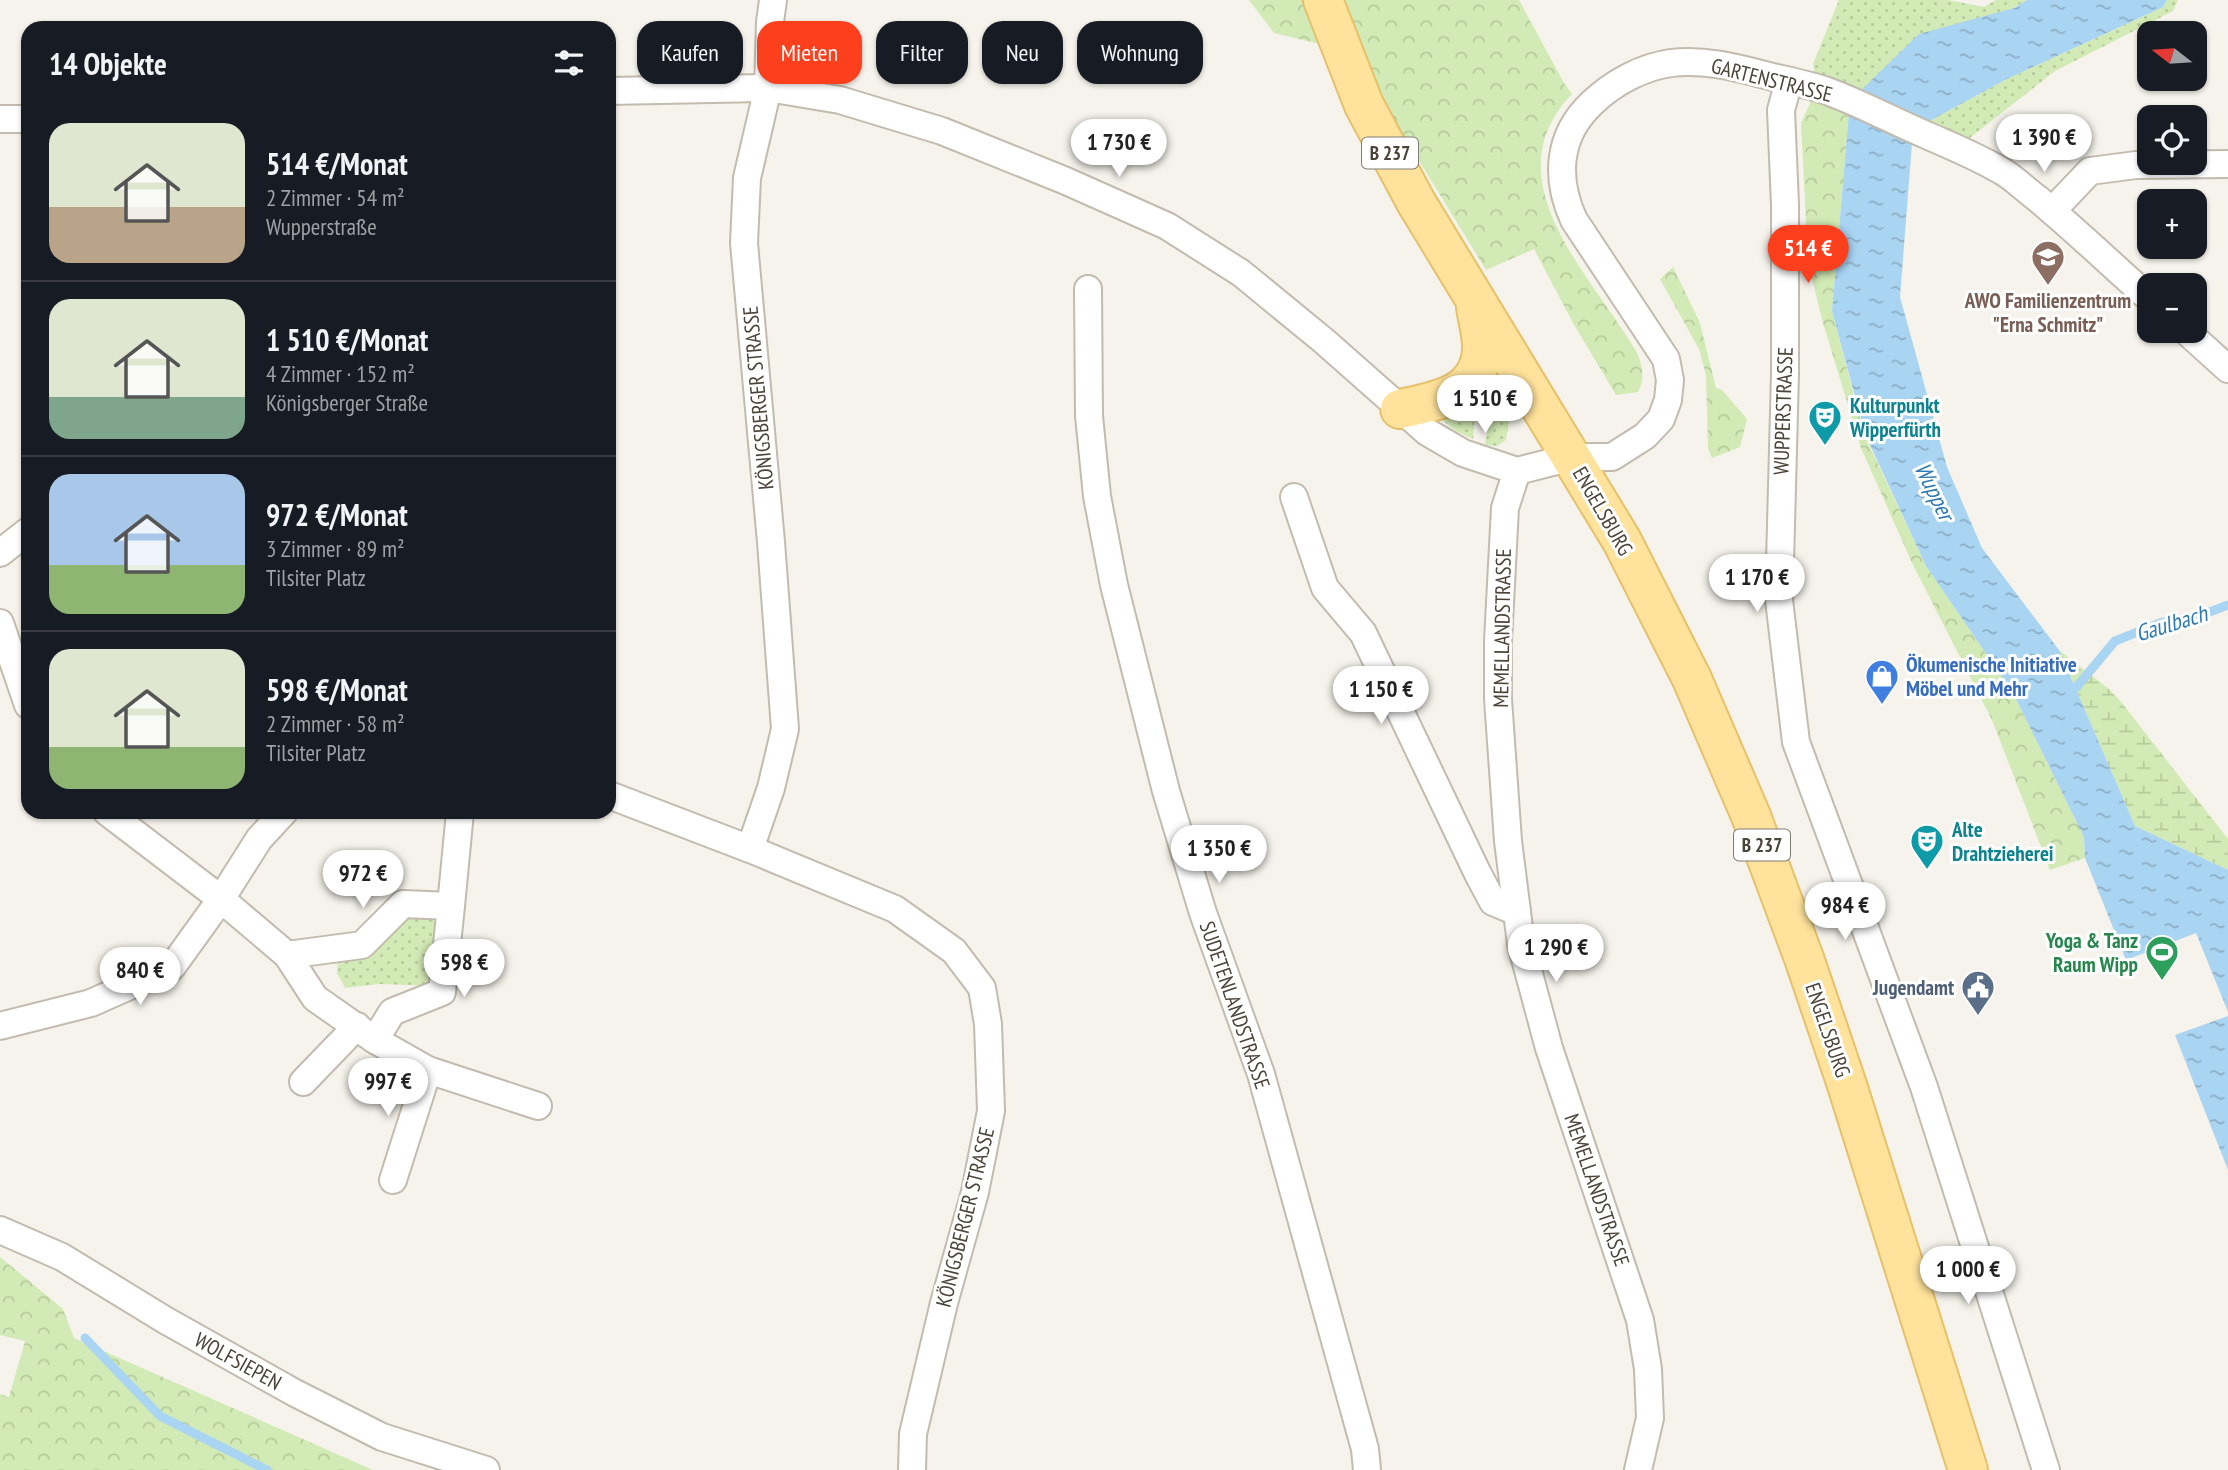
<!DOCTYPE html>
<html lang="de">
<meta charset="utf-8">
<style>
body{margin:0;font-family:"PT Sans Narrow",sans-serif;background:#242831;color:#f1f3f6;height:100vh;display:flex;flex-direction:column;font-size:26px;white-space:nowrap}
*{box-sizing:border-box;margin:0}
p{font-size:23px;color:#9ea1a6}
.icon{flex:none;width:38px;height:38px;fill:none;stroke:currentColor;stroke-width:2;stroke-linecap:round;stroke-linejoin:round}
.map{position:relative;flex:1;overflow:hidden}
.sheet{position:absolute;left:21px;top:21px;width:595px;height:798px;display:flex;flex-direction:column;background:#171b24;border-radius:21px;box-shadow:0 2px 5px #0004}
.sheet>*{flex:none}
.hud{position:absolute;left:637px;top:21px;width:665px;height:63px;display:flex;gap:14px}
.needle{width:46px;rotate:287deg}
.controls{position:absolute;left:2137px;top:21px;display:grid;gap:14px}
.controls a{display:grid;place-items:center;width:70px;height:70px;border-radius:14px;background:#171b24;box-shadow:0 2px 5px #0004;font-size:35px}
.price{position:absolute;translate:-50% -60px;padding:0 16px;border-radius:24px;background:#fff;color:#222;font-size:23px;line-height:46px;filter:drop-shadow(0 2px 4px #0008)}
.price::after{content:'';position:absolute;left:50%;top:42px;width:21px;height:16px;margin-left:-10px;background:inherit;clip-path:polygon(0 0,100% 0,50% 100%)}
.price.active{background:#fc3f1d;color:#fff}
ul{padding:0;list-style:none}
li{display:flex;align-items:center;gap:21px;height:175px;padding:0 28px}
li+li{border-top:2px solid #363941}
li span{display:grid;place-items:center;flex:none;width:196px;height:140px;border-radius:21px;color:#555}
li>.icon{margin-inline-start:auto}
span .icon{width:84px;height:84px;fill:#fffc;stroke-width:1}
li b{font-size:30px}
h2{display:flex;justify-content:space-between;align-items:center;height:84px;padding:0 28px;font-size:30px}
.tag{padding:0 24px;border-radius:21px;background:#171b24;box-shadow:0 2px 5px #0004;font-size:24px;line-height:63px}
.tag.active{background:#fc3f1d;color:#fff}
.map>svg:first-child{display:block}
</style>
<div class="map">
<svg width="2228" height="1470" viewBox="0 0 2228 1470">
<defs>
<pattern id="grass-dots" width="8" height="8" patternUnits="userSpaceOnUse" patternTransform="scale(1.75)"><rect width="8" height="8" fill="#d2eab5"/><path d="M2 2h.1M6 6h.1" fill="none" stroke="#b6ca9c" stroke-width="1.8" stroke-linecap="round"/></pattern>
<pattern id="forest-crowns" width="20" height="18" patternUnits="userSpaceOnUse" patternTransform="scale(1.75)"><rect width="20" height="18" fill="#d2eab5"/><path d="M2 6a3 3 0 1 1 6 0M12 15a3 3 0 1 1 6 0" fill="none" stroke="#b6ca9c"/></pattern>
<pattern id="wetland-marsh" width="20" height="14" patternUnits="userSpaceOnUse" patternTransform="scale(1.75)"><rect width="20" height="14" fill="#d2eab5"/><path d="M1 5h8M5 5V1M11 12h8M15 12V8" fill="none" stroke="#b6ca9c"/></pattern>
<pattern id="water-ripples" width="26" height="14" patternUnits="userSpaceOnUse" patternTransform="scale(1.75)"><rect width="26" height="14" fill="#a9d4f2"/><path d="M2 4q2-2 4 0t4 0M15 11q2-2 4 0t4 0" fill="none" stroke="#8caec5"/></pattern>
</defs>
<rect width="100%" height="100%" fill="#f6f3ec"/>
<g fill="url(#grass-dots)">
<path d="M1839 0H1948L1984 7 1996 0H2027L1850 101 1817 88 1813 64Z"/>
<path d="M2167 0H2178L2173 11 2055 71 1957 148 1913 130 2005 80 2163 7Z"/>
<path d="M1477 397 1473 439 1456 431 1442 420V417Z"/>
<path d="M1501 399 1510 416 1506 440 1497 446 1485 445 1491 405Z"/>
<path d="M434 916 438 986 379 984 345 988 337 973 338 960 400 917Z"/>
</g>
<g fill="url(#forest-crowns)">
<path d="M1249 0H1519L1564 83 1572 94C1489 181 1593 276 1637 353 1643 366 1645 379 1638 392L1616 395 1573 323 1534 249 1486 270 1388 110 1357 53 1274 33Z"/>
<path d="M1817 88 1850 101 1832 311 1864 434 1926 566 2013 693 2084 837 2085 858 2050 870 1992 720 1913 565 1861 448 1823 323 1808 262 1801 123Z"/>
<path d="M1673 267 1700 323 1716 388 1722 390 1747 419 1740 447 1712 458 1708 448 1706 375 1699 349 1660 279Z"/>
<path d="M0 1257 63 1309 74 1338 373 1470H0V1394L9 1397 25 1341 0 1335Z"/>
</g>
<path fill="url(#wetland-marsh)" d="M2059 650 2109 689 2122 703 2228 839V870L2135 826Z"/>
<g fill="url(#water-ripples)">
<path d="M2027 0H2167L2163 7 2005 80 1913 130 1900 297 1947 467 1982 548 2059 650 2135 826 2228 870V1012L2196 933 2126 960 2085 858 2084 837 2013 693 1926 566 1865 434 1832 311 1850 101 1919 34 2014 8Z"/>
<path d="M2228 1016V1170L2175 1035Z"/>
</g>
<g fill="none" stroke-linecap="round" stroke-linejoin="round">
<g stroke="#a9d4f2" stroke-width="9">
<path d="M2069 696 2115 641 2160 623 2207 613 2228 605"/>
<path d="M85 1338 160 1416 267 1470"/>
</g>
<defs>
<g id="minor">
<path d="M1789 81 1781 110 1785 205V374L1779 600 1796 742 1924 1087 2046 1470"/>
<path d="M609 91 768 88 840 100 942 131 1066 181 1167 226 1241 273 1324 341 1427 432 1463 453 1517 471 1572 457H1612L1645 436 1661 419 1668 400 1670 380 1666 359 1574 220C1555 179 1557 136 1592 103 1613 83 1642 67 1671 63 1703 59 1735 67 1765 75 1785 80 1807 84 1827 91 1860 103 1891 120 1924 134 1951 146 1979 157 2005 173 2016 180 2027 191 2038 199 2076 231 2112 265 2149 298"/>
<path d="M0 119H28"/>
<path d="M2052 211 2090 171 2136 165 2228 164"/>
<path d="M1088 289 1089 416 1097 496 1114 585 1166 791 1203 913 1261 1074 1365 1449 1367 1470"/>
<path d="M2186 331 2228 369"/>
<path d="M1517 471 1505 508 1498 641V699L1508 841 1517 912 1521 944 1549 1048 1640 1320 1648 1369 1650 1418 1638 1470"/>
<path d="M1294 497 1325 588 1363 633 1478 874 1493 902 1517 912"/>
<path d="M0 553 28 531"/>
<path d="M0 623 28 705"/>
<path d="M609 795 750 849 895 909 954 951 982 988 988 1024 991 1111 975 1192 944 1303 913 1434 912 1470"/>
<path d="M107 812 221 899 287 955 362 945 403 904 451 906 460 812"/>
<path d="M750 849 771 788 785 729 771 542 744 243 747 178 768 88 770 22 773 0"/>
<path d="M287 955 315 998 375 1040 428 1070 538 1106"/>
<path d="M0 1026 91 1003 172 967 221 899 259 839 284 812"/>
<path d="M375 1040 392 1012 442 992 451 906"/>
<path d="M303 1082 357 1026"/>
<path d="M393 1180 428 1070"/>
<path d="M0 1230 62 1257 165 1320 295 1393 382 1437 486 1470"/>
</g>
<g id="primary">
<path d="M1323 0 1364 105 1416 202 1622 541 1692 679 1751 816 1805 961 1847 1085 1968 1470"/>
<path d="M1400 409C1436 401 1478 396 1482 351 1483 337 1478 321 1476 307"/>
</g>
</defs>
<use href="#minor" stroke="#c2bbae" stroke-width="30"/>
<use href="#primary" stroke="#e6c16a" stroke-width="42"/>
<use href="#minor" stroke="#fff" stroke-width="26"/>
<use href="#primary" stroke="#ffe39c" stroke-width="38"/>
</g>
<defs>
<symbol id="school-pin" viewBox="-11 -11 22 30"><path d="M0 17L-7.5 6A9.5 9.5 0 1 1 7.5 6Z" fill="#8d6e63" stroke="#fff"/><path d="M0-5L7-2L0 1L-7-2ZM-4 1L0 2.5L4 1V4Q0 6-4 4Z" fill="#fff"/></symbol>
<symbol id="theatre-pin" viewBox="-11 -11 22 30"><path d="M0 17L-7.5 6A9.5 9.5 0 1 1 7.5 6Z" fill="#0f9aa8" stroke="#fff"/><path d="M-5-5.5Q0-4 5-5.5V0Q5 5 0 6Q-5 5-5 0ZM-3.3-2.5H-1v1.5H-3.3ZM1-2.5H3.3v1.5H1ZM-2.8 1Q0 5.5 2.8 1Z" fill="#fff"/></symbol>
<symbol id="shop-pin" viewBox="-11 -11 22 30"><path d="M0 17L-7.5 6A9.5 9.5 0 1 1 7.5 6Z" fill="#3f7fe0" stroke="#fff"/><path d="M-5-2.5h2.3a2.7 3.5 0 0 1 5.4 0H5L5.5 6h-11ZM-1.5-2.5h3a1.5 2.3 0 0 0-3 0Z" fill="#fff"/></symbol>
<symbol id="stadium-pin" viewBox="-11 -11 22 30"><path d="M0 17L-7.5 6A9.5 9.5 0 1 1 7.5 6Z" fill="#2e9e5b" stroke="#fff"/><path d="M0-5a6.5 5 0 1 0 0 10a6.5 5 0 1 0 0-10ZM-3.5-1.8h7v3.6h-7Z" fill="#fff"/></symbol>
<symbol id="civic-pin" viewBox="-11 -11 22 30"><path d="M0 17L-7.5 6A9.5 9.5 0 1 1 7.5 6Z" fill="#5c6f8a" stroke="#fff"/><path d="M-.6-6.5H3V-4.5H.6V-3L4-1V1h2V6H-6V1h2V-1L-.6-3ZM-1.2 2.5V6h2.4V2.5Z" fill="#fff"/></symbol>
</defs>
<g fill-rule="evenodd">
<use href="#school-pin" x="2029" y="238" width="38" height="52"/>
<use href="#theatre-pin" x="1806" y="398" width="38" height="52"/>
<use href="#shop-pin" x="1863" y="657" width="38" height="52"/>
<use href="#theatre-pin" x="1908" y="822" width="38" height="52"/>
<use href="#stadium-pin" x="2143" y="933" width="38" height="52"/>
<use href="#civic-pin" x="1959" y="968" width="38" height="52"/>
</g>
<g text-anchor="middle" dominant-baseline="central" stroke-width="6" stroke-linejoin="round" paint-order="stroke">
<g fill="#fff" stroke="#817c74" stroke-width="2">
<rect x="1362" y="137.5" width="56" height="31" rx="5"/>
<rect x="1734" y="829.5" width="56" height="31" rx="5"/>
</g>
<g font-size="19" font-weight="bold" fill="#4b4439">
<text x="1390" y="153">B 237</text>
<text x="1762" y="845">B 237</text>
</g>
<g font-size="21" fill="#4b4439" stroke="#fff">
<text transform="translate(1772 80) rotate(14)">GARTENSTRASSE</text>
<text transform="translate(758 398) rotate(-95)">KÖNIGSBERGER STRASSE</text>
<text transform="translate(1783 411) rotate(-88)">WUPPERSTRASSE</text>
<text transform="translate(1603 511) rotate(60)">ENGELSBURG</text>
<text transform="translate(1502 628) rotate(-89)">MEMELLANDSTRASSE</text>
<text transform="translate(1235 1005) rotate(71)">SUDETENLANDSTRASSE</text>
<text transform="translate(1828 1030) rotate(71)">ENGELSBURG</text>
<text transform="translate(1597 1190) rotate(71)">MEMELLANDSTRASSE</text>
<text transform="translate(965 1217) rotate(-76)">KÖNIGSBERGER STRASSE</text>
<text transform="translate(238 1361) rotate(29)">WOLFSIEPEN</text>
</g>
<g font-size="21" font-weight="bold" fill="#785e54" stroke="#fff">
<text x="2048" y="300">AWO Familienzentrum<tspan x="2048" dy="24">"Erna Schmitz"</tspan></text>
</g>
<g font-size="21" font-weight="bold" fill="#0d838f" stroke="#fff" text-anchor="start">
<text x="1850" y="405">Kulturpunkt<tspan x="1850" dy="24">Wipperfürth</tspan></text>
<text x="1952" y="829">Alte<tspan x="1952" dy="24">Drahtzieherei</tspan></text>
</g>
<g font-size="21" font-weight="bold" fill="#366cbe" stroke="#fff" text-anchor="start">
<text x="1906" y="664">Ökumenische Initiative<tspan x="1906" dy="24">Möbel und Mehr</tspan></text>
</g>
<g font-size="21" font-weight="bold" fill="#27864d" stroke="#fff" text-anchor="end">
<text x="2138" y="940">Yoga &amp; Tanz<tspan x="2138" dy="24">Raum Wipp</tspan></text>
</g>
<g font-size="21" font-weight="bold" fill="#4e5e75" stroke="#fff" text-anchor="end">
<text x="1954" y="987">Jugendamt</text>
</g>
<g font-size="23" font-style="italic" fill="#2e7ab2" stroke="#fff">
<text transform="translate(1935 491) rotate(64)">Wupper</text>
<text transform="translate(2171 623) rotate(-17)">Gaulbach</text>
</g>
</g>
</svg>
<div class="controls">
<a><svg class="needle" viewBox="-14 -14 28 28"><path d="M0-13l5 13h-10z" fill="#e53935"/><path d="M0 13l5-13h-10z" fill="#9ea1a6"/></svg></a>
<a><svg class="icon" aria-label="locate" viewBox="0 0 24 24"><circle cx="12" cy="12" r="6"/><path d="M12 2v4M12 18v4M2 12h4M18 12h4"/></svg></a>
<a>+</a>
<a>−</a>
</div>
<b class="price" style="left:2044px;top:174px">1 390 €</b>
<b class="price" style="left:1119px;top:179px">1 730 €</b>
<b class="price active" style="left:1808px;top:285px">514 €</b>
<b class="price" style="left:1485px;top:435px">1 510 €</b>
<b class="price" style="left:1757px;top:614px">1 170 €</b>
<b class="price" style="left:1381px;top:726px">1 150 €</b>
<b class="price" style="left:1219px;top:885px">1 350 €</b>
<b class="price" style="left:363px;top:910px">972 €</b>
<b class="price" style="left:1845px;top:942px">984 €</b>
<b class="price" style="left:1556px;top:984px">1 290 €</b>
<b class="price" style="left:464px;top:999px">598 €</b>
<b class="price" style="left:140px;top:1007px">840 €</b>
<b class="price" style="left:388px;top:1118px">997 €</b>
<b class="price" style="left:1968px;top:1306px">1 000 €</b>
<div class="hud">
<a class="tag">Kaufen</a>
<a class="tag active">Mieten</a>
<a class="tag">Filter</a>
<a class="tag">Neu</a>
<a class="tag">Wohnung</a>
</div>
<section class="sheet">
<h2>14 Objekte<svg class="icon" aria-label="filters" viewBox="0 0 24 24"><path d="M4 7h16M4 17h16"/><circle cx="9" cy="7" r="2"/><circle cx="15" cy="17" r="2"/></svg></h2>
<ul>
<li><span style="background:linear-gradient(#dfe7d0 60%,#b9a48a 0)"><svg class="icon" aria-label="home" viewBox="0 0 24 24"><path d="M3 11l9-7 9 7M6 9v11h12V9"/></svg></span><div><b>514 €/Monat</b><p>2 Zimmer · 54 m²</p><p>Wupperstraße</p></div></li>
<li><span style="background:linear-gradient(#dfe7d0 70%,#7fa58c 0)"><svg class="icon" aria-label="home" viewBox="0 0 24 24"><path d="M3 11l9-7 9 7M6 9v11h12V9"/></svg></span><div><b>1 510 €/Monat</b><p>4 Zimmer · 152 m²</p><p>Königsberger Straße</p></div></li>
<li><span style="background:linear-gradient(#a9c7e8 65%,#8fb573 0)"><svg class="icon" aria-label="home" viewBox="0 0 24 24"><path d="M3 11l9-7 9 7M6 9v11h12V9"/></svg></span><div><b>972 €/Monat</b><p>3 Zimmer · 89 m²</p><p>Tilsiter Platz</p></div></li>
<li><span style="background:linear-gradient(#dfe7d0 70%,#8fb573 0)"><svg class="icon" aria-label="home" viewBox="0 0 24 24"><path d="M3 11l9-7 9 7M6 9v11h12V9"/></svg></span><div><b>598 €/Monat</b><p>2 Zimmer · 58 m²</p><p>Tilsiter Platz</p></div></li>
</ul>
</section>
</div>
